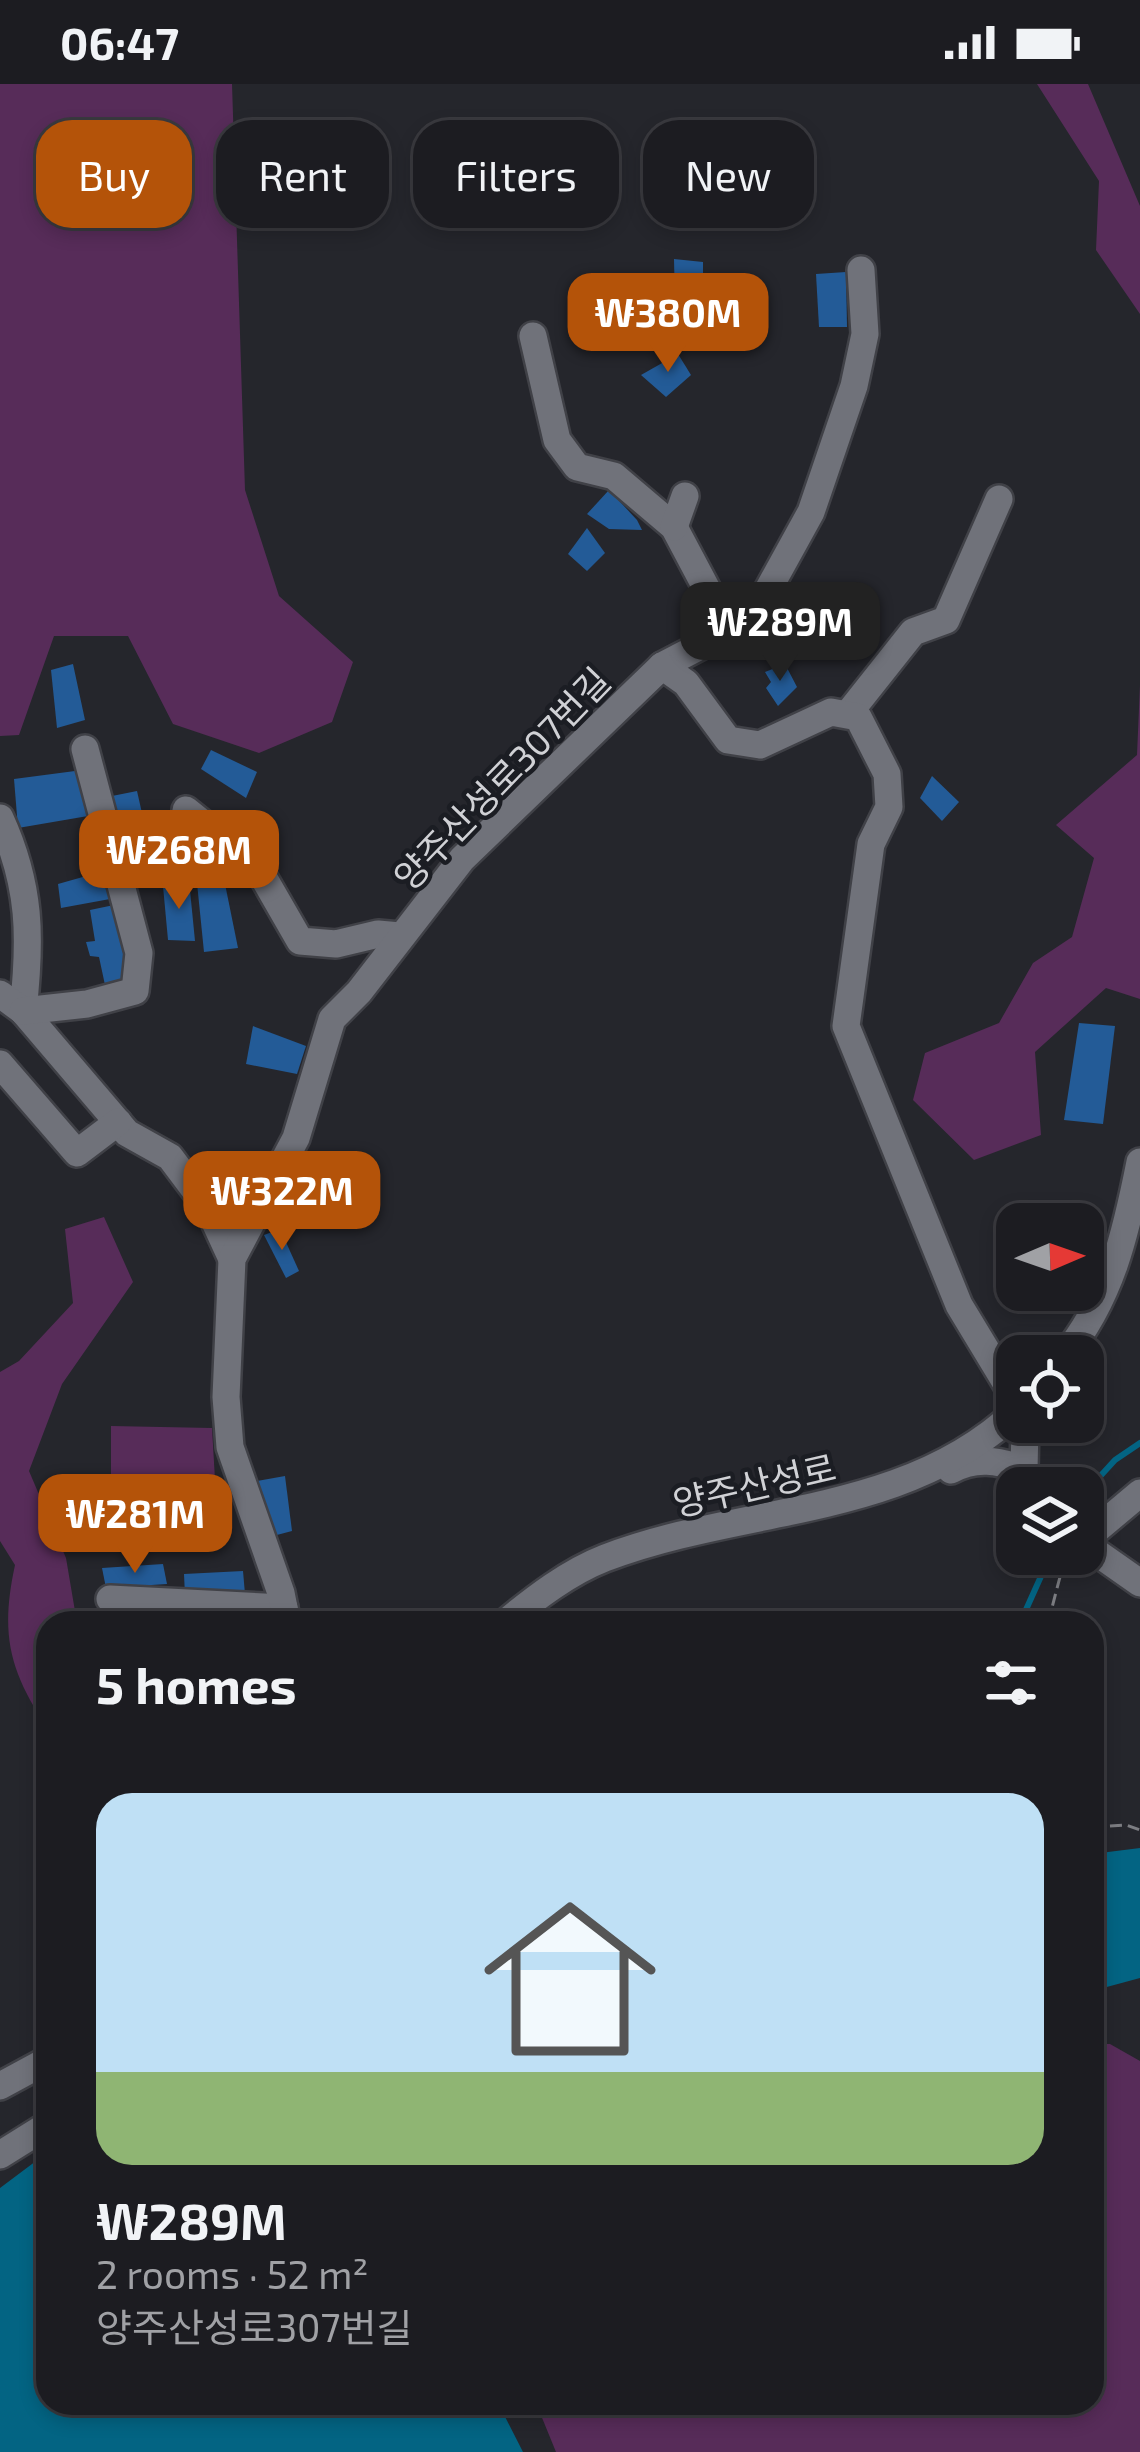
<!DOCTYPE html>
<meta charset="utf-8">
<style>
body{margin:0;font-family:"Exo 2","Noto Sans KR",sans-serif;background:#29292e;color:#f1f3f6;height:100vh;display:flex;flex-direction:column;font-size:45px;white-space:nowrap}
*{box-sizing:border-box;margin:0}
p{font-size:39px;color:#a0a1a5}
.icon{flex:none;width:66px;height:66px;fill:none;stroke:currentColor;stroke-width:2;stroke-linecap:round;stroke-linejoin:round}
.map{position:relative;flex:1;overflow:hidden}
.panel{position:absolute;left:36px;top:1527px;width:1068px;height:804px;display:flex;flex-direction:column;background:#1c1c21;border-radius:36px;box-shadow:0 6px 18px #0003,0 0 0 3px #3a3a3f}
.panel>*{flex:none}
.guide{position:absolute;left:36px;top:36px;width:1068px;height:108px;display:flex;gap:24px}
.needle{width:78px;rotate:88deg}
.tools{position:absolute;left:996px;top:1119px;display:grid;gap:24px}
.tools a{display:grid;place-items:center;width:108px;height:108px;border-radius:24px;background:#1c1c21;box-shadow:0 6px 18px #0003,0 0 0 3px #3a3a3f;font-size:60px}
.price{position:absolute;translate:-50% -102px;padding:0 27px;border-radius:24px;background:#b45309;color:#fff;font-size:39px;line-height:78px;filter:drop-shadow(0 3px 6px #0008)}
.price::after{content:'';position:absolute;left:50%;top:72px;width:36px;height:27px;margin-left:-18px;background:inherit;clip-path:polygon(0 0,100% 0,50% 100%)}
.price.selected{background:#222;color:#fff}
ul{padding:0;list-style:none}
li{display:grid;align-content:center;gap:24px;height:636px;padding:0 60px}
li span{display:grid;place-items:center;height:372px;border-radius:36px;color:#555}
li>.icon{margin-inline-start:auto}
span .icon{width:216px;height:216px;fill:#fffc;stroke-width:1}
li b{font-size:51px}
h2{display:flex;justify-content:space-between;align-items:center;height:144px;padding:0 60px;font-size:51px}
.tag{padding:0 42px;border-radius:36px;background:#1c1c21;box-shadow:0 6px 18px #0003,0 0 0 3px #3a3a3f;font-size:42px;line-height:108px}
.tag.selected{background:#b45309;color:#fff}
.status{display:flex;justify-content:space-between;align-items:center;height:84px;padding:0 60px;background:#1c1c21;direction:ltr}
.status svg{height:33px;fill:currentColor}
.map>svg:first-child{display:block}
</style>
<div class="status"><b>06:47</b><svg viewBox="0 0 49 12"><path d="M0 12V9h3v3zM5 12V6h3v6zM10 12V3h3v9zM15 12V0h3v12zM26 1h20v11H26zM47 4h2v5h-2z"/></svg></div>
<div class="map">
<svg width="1140" height="2368" viewBox="0 0 1140 2368">
<rect width="100%" height="100%" fill="#25262c"/>
<g fill="#572c59">
<path d="M0 0H232L245 406 279 512 353 578 332 638 259 669 173 640 128 552H54L19 651 0 652Z"/>
<path d="M1037 0H1088L1140 122V230L1096 166 1099 97Z"/>
<path d="M1140 601V915L1106 904 1035 968 1041 1051 974 1076 913 1016 925 969 999 939 1033 879 1072 853 1094 774 1056 741 1137 671Z"/>
<path d="M104 1133 133 1198 62 1300 29 1387 66 1474 77 1539H48V1645C9 1587 0 1550 15 1481L0 1457V1288L19 1277 73 1219 65 1145Z"/>
<path d="M111 1342 212 1344 216 1413 111 1414Z"/>
<path d="M1092 1960H1110L1140 1977V2368H556L536 2319H1092Z"/>
</g>
<g fill="#036483">
<path d="M1140 1764V1894L1092 1907V1770Z"/>
<path d="M48 2068V2319H498L523 2368H0V2104Z"/>
</g>
<g fill="none" stroke-linecap="round" stroke-linejoin="round">
<g stroke="#036483" stroke-width="6">
<path d="M1083 1411 1115 1376 1140 1359"/>
<path d="M1020 1539 1051 1470"/>
</g>
</g>
<g fill="#235b97">
<path d="M674 175 703 178V222L675 221Z"/>
<path d="M846 188 847 243H819L816 190Z"/>
<path d="M678 270 691 291 666 313 641 291Z"/>
<path d="M609 406 637 436 642 446 609 445 587 430Z"/>
<path d="M587 444 605 469 587 487 568 470Z"/>
<path d="M73 580 85 636 57 644 51 586Z"/>
<path d="M785 580 797 603 778 622 766 604 771 598 765 588Z"/>
<path d="M211 666 257 688 246 714 201 685Z"/>
<path d="M75 687 88 732 18 744 14 695Z"/>
<path d="M932 692 959 718 942 737 920 714Z"/>
<path d="M137 707 144 738 109 742 107 713Z"/>
<path d="M104 787 110 815 61 824 58 800Z"/>
<path d="M224 795 238 864 204 868 197 799Z"/>
<path d="M189 796 195 857 168 856 163 802Z"/>
<path d="M114 821 128 895 105 901 99 873 90 872 86 858 95 857 90 826Z"/>
<path d="M1079 939 1115 942 1103 1040 1064 1036Z"/>
<path d="M253 942 306 962 297 990 246 980Z"/>
<path d="M280 1145 299 1187 286 1194 264 1151Z"/>
<path d="M285 1392 292 1447 273 1452 257 1397Z"/>
<path d="M163 1480 167 1500 106 1504 102 1484Z"/>
<path d="M243 1487 245 1510 185 1512 184 1490Z"/>
</g>
<g fill="none" stroke-linecap="round" stroke-linejoin="round">
<defs>
<g id="minor">
<path d="M533 252 557 356 577 383 614 392 674 443 728 545"/>
<path d="M674 443 685 412"/>
<path d="M662 582 752 535 811 428 854 302 865 250 861 186"/>
<path d="M848 630 913 548 946 536 999 415"/>
<path d="M186 726 258 784 300 857 336 860 378 850 400 852"/>
<path d="M0 734C31 802 31 854 23 927"/>
<path d="M0 910 23 927 127 1049 170 1073 209 1125 232 1175"/>
<path d="M23 927 87 920 135 907 139 869 85 665"/>
<path d="M0 980 77 1069 118 1038"/>
<path d="M1064 1272C1111 1215 1126 1149 1140 1078"/>
<path d="M951 1386C976 1372 998 1377 1024 1385L1025 1343 1029 1338"/>
<path d="M1083 1457 1140 1409"/>
<path d="M1083 1459 1140 1499"/>
<path d="M110 1515 284 1524"/>
<path d="M287 1539 281 1509 230 1363 226 1313 232 1175 296 1054 332 935 359 908 462 775 662 582 686 599 728 656 760 661 831 628 858 633 887 690 889 723 871 760 846 942 959 1221 1017 1317"/>
<path d="M505 1539C535 1514 569 1488 605 1474 743 1421 904 1434 1017 1327"/>
<path d="M0 2002 48 1976"/>
<path d="M0 2071 48 2041"/>
</g>
</defs>
<use href="#minor" stroke="#404147" stroke-width="32"/>
<g stroke="#7c7d82" stroke-width="3" stroke-dasharray="12 6" stroke-linecap="butt">
<path d="M1048 1539 1061 1489 1070 1476"/>
<path d="M1092 1743 1126 1741 1140 1746"/>
</g>
<use href="#minor" stroke="#70727a" stroke-width="27"/>
</g>
<g text-anchor="middle" dominant-baseline="central" stroke-width="9" stroke-linejoin="round" paint-order="stroke">
<g font-size="36" fill="#d0d1d5" stroke="#1b1d23">
<text transform="translate(501 694) rotate(-46)">양주산성로307번길</text>
<text transform="translate(754 1400) rotate(-13)">양주산성로</text>
</g>
</g>
</svg>
<div class="tools">
<a><svg class="needle" viewBox="-14 -14 28 28"><path d="M0-13l5 13h-10z" fill="#e53935"/><path d="M0 13l5-13h-10z" fill="#a0a1a5"/></svg></a>
<a><svg class="icon" aria-label="locate" viewBox="0 0 24 24"><circle cx="12" cy="12" r="6"/><path d="M12 2v4M12 18v4M2 12h4M18 12h4"/></svg></a>
<a><svg class="icon" aria-label="layers" viewBox="0 0 24 24"><path d="M12 4l9 5-9 5-9-5zM3 14l9 5 9-5"/></svg></a>
</div>
<b class="price" style="left:668px;top:291px">₩380M</b>
<b class="price selected" style="left:780px;top:600px">₩289M</b>
<b class="price" style="left:179px;top:828px">₩268M</b>
<b class="price" style="left:282px;top:1169px">₩322M</b>
<b class="price" style="left:135px;top:1492px">₩281M</b>
<div class="guide">
<a class="tag selected">Buy</a>
<a class="tag">Rent</a>
<a class="tag">Filters</a>
<a class="tag">New</a>
</div>
<section class="panel">
<h2>5 homes<svg class="icon" aria-label="filters" viewBox="0 0 24 24"><path d="M4 7h16M4 17h16"/><circle cx="9" cy="7" r="2"/><circle cx="15" cy="17" r="2"/></svg></h2>
<ul>
<li><span style="background:linear-gradient(#bfe0f5 75%,#8fb573 0)"><svg class="icon" aria-label="home" viewBox="0 0 24 24"><path d="M3 11l9-7 9 7M6 9v11h12V9"/></svg></span><div><b>₩289M</b><p>2 rooms · 52 m²</p><p>양주산성로307번길</p></div></li>
</ul>
</section>
</div>
